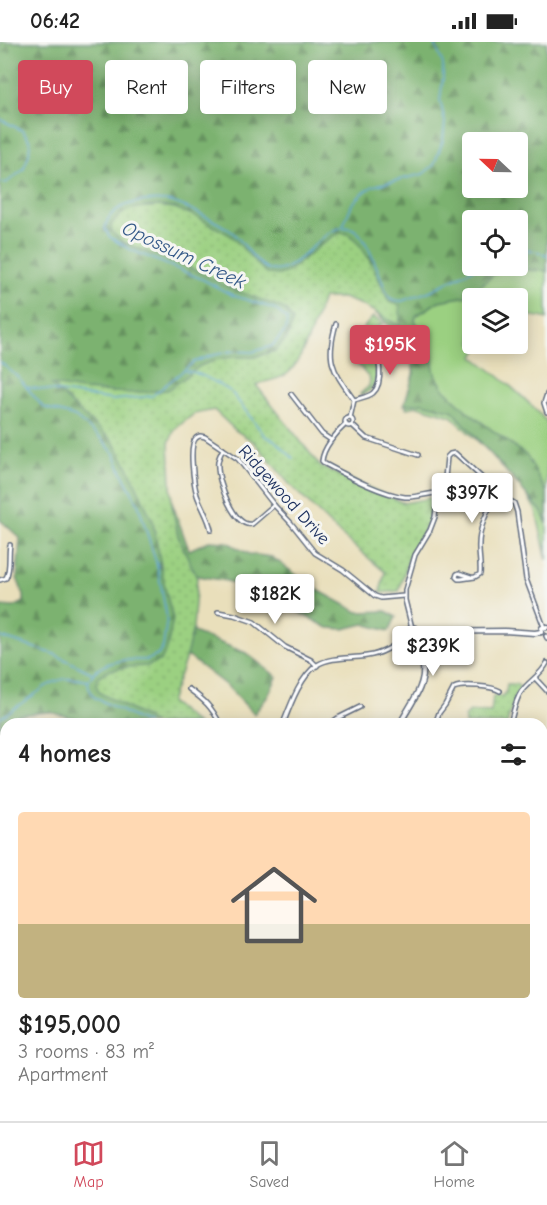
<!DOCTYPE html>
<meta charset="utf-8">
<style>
body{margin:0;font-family:"Comic Neue",sans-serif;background:#f6f6f6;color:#222;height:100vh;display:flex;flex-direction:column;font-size:22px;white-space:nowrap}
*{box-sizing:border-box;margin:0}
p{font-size:20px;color:#767676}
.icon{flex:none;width:33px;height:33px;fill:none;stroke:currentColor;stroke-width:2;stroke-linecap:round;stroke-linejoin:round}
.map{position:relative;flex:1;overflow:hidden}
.details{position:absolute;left:0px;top:676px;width:548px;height:404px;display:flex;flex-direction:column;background:#fff;border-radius:18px 18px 0 0;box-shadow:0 3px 15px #0003}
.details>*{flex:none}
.banner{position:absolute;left:18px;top:18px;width:512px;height:54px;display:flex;gap:12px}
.needle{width:39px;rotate:292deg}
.controls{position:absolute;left:462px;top:90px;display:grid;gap:12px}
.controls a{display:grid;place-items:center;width:66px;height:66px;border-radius:6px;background:#fff;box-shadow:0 3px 15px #0003;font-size:30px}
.price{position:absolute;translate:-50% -51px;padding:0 14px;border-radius:6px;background:#fff;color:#222;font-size:20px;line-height:39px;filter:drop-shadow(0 2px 3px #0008)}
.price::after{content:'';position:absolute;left:50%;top:36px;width:18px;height:14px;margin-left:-9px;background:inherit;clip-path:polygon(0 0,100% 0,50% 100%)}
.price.on{background:#d1495b;color:#fff}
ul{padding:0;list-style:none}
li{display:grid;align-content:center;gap:12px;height:318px;padding:0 18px}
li+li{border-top:2px solid #e0e0e0}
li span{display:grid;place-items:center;height:186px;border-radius:6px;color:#555}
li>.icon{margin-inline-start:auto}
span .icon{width:108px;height:108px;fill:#fffc;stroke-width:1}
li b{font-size:26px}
h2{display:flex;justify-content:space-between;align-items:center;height:72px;padding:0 18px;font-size:26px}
.pill{padding:0 21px;border-radius:6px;background:#fff;box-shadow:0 3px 15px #0003;font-size:21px;line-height:54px}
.pill.on{background:#d1495b;color:#fff}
.status{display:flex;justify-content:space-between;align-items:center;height:42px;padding:0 30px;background:#fff;direction:ltr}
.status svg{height:16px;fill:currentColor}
.dock{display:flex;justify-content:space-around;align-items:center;height:84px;border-top:2px solid #e0e0e0;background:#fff;font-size:16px;color:#767676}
.dock a{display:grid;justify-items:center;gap:3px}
.dock .on{color:#d1495b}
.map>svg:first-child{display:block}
</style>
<div class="status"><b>06:42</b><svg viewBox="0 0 49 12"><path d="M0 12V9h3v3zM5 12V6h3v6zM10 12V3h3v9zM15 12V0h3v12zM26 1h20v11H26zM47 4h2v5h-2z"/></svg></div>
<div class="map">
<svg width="547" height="1079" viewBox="0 0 547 1079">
<defs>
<pattern id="forest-firs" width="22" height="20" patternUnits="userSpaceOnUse" patternTransform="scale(1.5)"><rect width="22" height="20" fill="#7cb26f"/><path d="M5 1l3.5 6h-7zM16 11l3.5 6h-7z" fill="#65915e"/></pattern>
<pattern id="park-dots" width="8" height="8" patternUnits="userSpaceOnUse" patternTransform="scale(1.5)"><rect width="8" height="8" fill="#9bd081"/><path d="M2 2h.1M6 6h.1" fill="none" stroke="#85b372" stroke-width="1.8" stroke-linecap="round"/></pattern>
</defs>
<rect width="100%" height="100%" fill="#f6f6f2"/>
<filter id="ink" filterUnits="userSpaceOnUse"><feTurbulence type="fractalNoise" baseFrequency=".0167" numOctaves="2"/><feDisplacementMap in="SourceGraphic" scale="12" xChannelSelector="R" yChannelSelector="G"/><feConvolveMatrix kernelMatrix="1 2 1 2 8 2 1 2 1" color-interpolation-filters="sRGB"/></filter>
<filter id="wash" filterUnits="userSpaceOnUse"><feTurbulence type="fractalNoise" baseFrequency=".008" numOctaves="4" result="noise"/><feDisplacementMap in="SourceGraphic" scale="24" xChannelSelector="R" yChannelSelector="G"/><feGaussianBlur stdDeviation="1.35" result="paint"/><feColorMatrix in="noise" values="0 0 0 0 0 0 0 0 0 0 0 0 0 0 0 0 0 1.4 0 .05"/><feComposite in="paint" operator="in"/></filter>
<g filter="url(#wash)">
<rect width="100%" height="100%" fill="#e9dfbb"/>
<path fill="#9bd081" stroke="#5b8070" stroke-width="1.5" d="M496 224 547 225V277L540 275 518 272V256H472V302H481L474 315C500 335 525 355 547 380V518L536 469 524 448 504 424 451 374 418 364 406 366 416 317 407 265Z"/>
<path fill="url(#forest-firs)" stroke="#4c7066" stroke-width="1.5" fill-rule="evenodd" d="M0 0H547V229L527 228 516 225H503L468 254 439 259 416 274 415 279 429 299 435 332 444 347 468 370 527 414 547 451V482L541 469 453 369 422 361 404 363 414 331 412 320 400 295 358 253H323L256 340 254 350 311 425 416 485 399 549 383 550 386 529 262 404 202 359 148 374 164 438 189 508 209 499 227 500 249 512 272 515 314 546 358 570 386 569 396 575 389 589 364 582 344 587 328 586 267 553 227 539 181 531 163 517 159 520V525L177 538 185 552 193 590 246 611 277 635 268 654 254 672 228 645 189 615 178 616 160 656 191 682H86L74 676 49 670 19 673 10 682H6V686L0 692V564L14 565 24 560V554L17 536 20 496 0 478ZM472 100H518V146H472ZM472 178H518V224H472Z"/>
<g fill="url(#park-dots)" stroke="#5b8070" stroke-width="1.5">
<path d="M158 164 175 166 195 174 232 194 258 223 268 232 279 233 287 230C298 222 329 194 340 191 360 187 382 245 389 260L400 263V284L362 263 343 256H323C316 275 303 320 287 332 278 338 265 339 256 343L321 425 404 461 430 456 434 459 429 480 410 512 399 549 380 551 385 530 340 492 291 444 254 400 235 388 214 368 194 372 175 387 169 401 172 463 178 494 197 536 193 586 185 618 170 660 197 682H155L146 676 100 651 96 643 98 635 107 629 127 625 147 624 161 618 167 606 173 577 165 546 153 480 127 423 112 398 83 373 52 343 82 348 131 351 168 348 200 324 218 317 233 315H254L275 309 287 296 293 279 285 267 230 246 181 221 149 211 123 200 112 190 111 183C125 164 137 166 158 164Z"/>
<path d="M373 275 383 281 367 293 362 292 359 297C363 304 365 300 370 305 377 313 379 336 373 345 370 349 365 351 361 353L360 352 369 344 370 337C361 327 349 313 355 298 358 291 368 281 373 275Z"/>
<path d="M507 642H516L520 645 515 654 507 682H465V675L470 670 491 671 493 654H503L506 649Z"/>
<path d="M6 861V1002L0 1009V965L2 948 0 947V863Z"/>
<path d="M283 1074H498L507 1079H288Z"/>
</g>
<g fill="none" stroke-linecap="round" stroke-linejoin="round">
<g stroke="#61a6d6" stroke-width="1.5">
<path d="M0 77 23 89 30 99 29 113 23 128 6 141 0 140"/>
<path d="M343 184 352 162 362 152 373 144 423 132 434 123 443 98 445 80 440 58 443 36V22L434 0"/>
<path d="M518 208C528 207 538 209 547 214"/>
<path d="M0 320 19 336 43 365 75 375 102 397 115 413 122 431 138 462 157 523 167 576 163 605 158 613 147 618H124L107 622 95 629 88 639 89 646 94 655 147 682"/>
<path d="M185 329C201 330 216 341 230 349"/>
<path d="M26 345 114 358 152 354 194 320 210 314 232 309 252 310 272 304 286 288 287 277 275 267 232 253 202 237 129 207 110 195 105 187C106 182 107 178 110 174 121 160 148 157 165 159 180 160 220 181 232 190 244 200 252 218 266 226 296 242 323 174 353 187 367 192 380 236 387 251L390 256 394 258 402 259 430 249 479 224"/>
<path d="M232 351 265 394 274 398 293 416"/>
<path d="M0 595 38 607"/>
<path d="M41 608 54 612 92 631"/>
<path d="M43 646C59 636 70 634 88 639"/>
<path d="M0 676 41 648"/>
<path d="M542 989 547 986"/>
<path d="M366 1074 367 1079"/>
</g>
</g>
</g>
<g filter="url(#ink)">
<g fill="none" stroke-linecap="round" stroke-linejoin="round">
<defs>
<g id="street">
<path d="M336 282C325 320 333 328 354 358L350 376"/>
<path d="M291 352 322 392 331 398"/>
<path d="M547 352 544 361 547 370"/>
<path d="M354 358C360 356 368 355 373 351 384 341 380 313 372 303 371 302 366 298 364 297"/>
<circle cx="349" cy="380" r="4"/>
<path d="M346 382C336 391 323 406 322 419L325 422C348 434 380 452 405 455 416 456 427 451 438 451"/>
<path d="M352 383 366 396 418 413"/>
<path d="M223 407C220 413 217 418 218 425 218 440 234 486 252 482L274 463"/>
<path d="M211 488C209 476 201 465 197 453 194 443 188 403 196 396 200 393 201 394 205 395L238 417 274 463 291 481 315 511 343 528 375 554 381 556 404 554"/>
<path d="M471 535 459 531 457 532 456 535 458 537H461L475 535 480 532C481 523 479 515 479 507 478 488 487 465 500 452"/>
<path d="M0 538 6 536C11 527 8 513 10 503"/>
<path d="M218 570 234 573 254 580 285 605 311 618 317 624"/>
<path d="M412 586 405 558V548L415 513 430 488 435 475 438 451 445 436 447 415 450 412 455 411 504 456 514 461 517 470 526 537 544 585"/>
<path d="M546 594 547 596"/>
<path d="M535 636 547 649"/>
<path d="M189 647C204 658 212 665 220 682"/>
<path d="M283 682C290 664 300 635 317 623 332 614 351 617 367 614 383 612 395 604 407 593"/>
<path d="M330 682 338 676 360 665"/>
<path d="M435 682 439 671 445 663 454 646C463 642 492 644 500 649"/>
<path d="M510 682C513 672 515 659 521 650 529 639 541 633 547 621"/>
<path d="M542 710H547"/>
<path d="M3 754 1 749 3 746H6"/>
<path d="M0 760 3 754"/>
<path d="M542 774 547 775"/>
<path d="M542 803 547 788"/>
<path d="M542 879 547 881"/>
<path d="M542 954 547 925"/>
<path d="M542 1068 547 1058"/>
<path d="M43 1074 49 1079"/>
<path d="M146 1074V1079"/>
<path d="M152 1074V1079"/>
<path d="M189 1074V1079"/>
<path d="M230 1074 231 1079"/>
<path d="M26 1079 28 1074"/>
<path d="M534 1079 538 1074"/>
</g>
<g id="secondary">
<circle cx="413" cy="591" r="5.5"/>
<path d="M418 590 505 589 535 591 541 590"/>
<path d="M541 590 542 586 547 585"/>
<path d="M400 682C408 665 426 645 423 624 423 615 417 605 414 597"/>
<path d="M0 853 6 851"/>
<path d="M0 859 6 856"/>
<path d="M542 917 544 923 547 924"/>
<path d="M542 917 547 911"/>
<path d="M273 1074 278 1079"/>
</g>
<g id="primary">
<path d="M542 740 547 742"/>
<path d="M542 748 547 749"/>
<path d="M0 1034 6 1026"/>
<path d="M0 1044 6 1036"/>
</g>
</defs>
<use href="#street" stroke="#636d7f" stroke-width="6"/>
<use href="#secondary" stroke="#636d7f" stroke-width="7"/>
<use href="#primary" stroke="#636d7f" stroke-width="8"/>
<use href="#street" stroke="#fff" stroke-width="3"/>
<use href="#secondary" stroke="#fff" stroke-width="4"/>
<use href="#primary" stroke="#fff" stroke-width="4.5"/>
</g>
</g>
<g text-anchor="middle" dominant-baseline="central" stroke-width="6" stroke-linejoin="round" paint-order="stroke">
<g font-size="18" fill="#1b2f5e" stroke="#f6f6f2">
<text transform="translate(284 453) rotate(48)">Ridgewood Drive</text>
</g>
<g font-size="20" font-style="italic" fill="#345988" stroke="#f6f6f2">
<text transform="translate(184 213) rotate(25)">Opossum Creek</text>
</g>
</g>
</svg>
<div class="controls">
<a><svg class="needle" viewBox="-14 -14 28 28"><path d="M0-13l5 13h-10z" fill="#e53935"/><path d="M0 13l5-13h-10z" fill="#767676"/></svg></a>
<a><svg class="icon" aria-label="locate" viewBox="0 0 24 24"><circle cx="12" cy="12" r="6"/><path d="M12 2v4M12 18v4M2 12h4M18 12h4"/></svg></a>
<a><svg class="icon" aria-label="layers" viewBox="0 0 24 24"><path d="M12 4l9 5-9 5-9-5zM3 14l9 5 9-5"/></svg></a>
</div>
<b class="price on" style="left:390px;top:334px">$195K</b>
<b class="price" style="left:472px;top:482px">$397K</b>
<b class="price" style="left:275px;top:583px">$182K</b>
<b class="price" style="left:433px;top:635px">$239K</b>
<div class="banner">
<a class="pill on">Buy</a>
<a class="pill">Rent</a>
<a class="pill">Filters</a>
<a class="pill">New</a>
</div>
<section class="details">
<h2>4 homes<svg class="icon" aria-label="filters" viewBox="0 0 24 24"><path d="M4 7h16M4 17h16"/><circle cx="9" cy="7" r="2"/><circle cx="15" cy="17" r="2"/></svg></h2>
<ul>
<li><span style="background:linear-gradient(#ffd9b3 60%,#c2b280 0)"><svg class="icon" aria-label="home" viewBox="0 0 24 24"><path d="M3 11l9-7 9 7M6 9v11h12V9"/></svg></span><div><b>$195,000</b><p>3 rooms · 83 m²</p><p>Apartment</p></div></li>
</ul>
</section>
</div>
<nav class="dock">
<a class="on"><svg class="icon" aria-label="map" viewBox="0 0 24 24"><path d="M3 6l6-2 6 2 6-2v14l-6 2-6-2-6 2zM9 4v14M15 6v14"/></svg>Map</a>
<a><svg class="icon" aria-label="saved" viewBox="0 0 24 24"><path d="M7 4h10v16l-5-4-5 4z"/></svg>Saved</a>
<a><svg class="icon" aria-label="home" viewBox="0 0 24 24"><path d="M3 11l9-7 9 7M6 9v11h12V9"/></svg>Home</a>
</nav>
